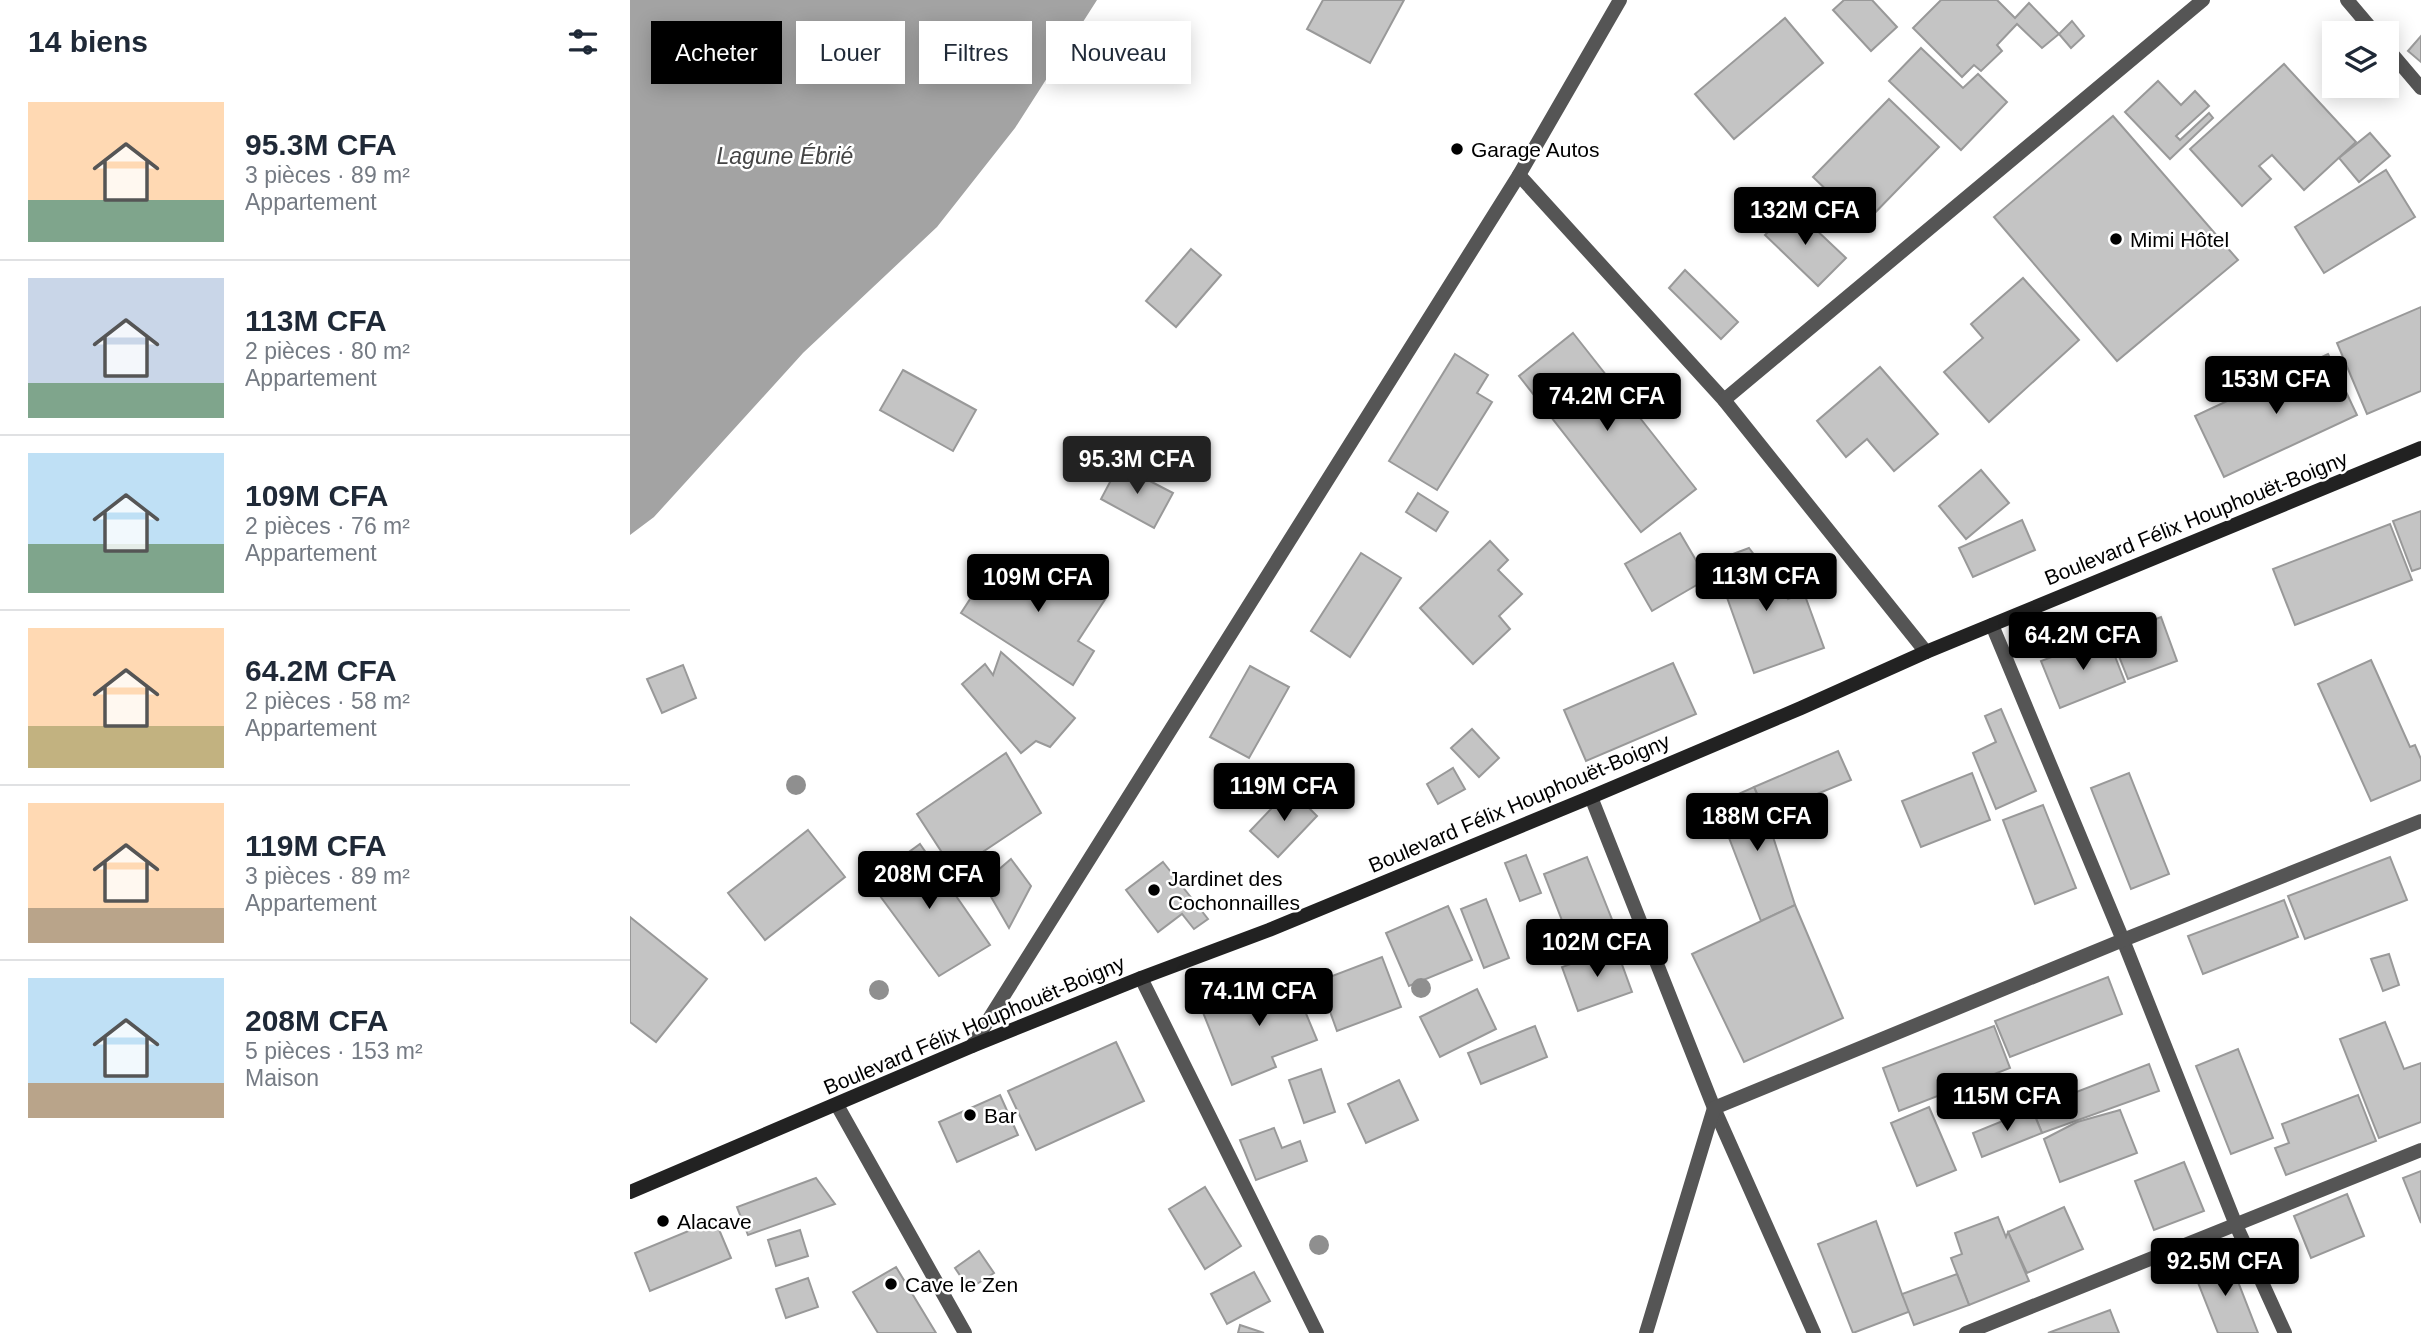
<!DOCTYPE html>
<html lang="fr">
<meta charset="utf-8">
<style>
body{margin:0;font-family:Arial,sans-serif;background:#f6f6f7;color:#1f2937;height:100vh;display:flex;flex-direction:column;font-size:26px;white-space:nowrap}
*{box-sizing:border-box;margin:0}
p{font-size:23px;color:#747a83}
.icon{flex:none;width:38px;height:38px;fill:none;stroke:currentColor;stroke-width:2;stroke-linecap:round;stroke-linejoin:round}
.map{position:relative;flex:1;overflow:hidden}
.sheet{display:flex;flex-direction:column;background:#fff;width:630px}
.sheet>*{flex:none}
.top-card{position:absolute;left:21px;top:21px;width:665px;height:63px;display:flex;gap:14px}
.controls{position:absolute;left:1692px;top:21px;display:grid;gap:14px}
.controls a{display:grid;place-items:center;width:77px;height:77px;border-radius:0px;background:#fff;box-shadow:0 4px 18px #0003;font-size:35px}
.price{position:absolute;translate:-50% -60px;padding:0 16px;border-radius:7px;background:#000;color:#fff;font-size:23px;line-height:46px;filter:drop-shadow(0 2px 4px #0008)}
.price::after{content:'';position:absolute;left:50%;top:42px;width:21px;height:16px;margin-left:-10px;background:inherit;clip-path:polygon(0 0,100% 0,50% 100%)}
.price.current{background:#222;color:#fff}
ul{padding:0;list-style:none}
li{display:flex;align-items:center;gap:21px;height:175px;padding:0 28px}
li+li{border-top:2px solid #e0e1e3}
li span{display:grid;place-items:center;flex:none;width:196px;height:140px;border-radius:0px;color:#555}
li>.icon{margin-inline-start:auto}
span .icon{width:84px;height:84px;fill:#fffc;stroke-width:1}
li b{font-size:30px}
h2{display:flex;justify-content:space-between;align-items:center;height:84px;padding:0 28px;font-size:30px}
.pill{padding:0 24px;border-radius:0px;background:#fff;box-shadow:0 4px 18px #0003;font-size:24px;line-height:63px}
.pill.current{background:#000;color:#fff}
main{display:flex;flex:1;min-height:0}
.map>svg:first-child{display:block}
</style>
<main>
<section class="sheet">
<h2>14 biens<svg class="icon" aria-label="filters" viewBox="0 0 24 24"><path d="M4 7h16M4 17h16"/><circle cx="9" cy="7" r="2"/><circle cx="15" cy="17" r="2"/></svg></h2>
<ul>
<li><span style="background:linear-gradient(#ffd9b3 70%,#7fa58c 0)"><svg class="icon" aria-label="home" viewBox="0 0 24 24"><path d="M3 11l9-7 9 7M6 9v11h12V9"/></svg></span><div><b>95.3M CFA</b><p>3 pièces · 89 m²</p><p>Appartement</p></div></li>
<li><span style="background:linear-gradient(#c9d6e8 75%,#7fa58c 0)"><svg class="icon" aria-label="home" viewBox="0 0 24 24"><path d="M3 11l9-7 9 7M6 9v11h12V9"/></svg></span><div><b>113M CFA</b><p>2 pièces · 80 m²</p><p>Appartement</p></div></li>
<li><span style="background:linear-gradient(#bfe0f5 65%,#7fa58c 0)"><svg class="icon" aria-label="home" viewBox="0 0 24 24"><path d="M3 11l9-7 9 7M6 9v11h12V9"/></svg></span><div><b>109M CFA</b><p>2 pièces · 76 m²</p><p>Appartement</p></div></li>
<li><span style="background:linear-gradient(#ffd9b3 70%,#c2b280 0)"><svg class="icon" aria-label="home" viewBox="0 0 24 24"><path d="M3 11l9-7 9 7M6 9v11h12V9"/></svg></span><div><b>64.2M CFA</b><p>2 pièces · 58 m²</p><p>Appartement</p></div></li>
<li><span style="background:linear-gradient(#ffd9b3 75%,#b9a48a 0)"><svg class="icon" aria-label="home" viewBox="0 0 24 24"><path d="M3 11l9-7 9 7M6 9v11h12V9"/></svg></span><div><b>119M CFA</b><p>3 pièces · 89 m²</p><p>Appartement</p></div></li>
<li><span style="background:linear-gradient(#bfe0f5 75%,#b9a48a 0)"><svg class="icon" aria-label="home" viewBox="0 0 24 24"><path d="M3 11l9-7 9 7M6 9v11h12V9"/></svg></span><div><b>208M CFA</b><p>5 pièces · 153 m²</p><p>Maison</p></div></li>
</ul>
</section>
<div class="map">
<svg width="1791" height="1333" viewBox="0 0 1791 1333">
<rect width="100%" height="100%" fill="#fff"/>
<path fill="#a3a3a3" d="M0 0H467L385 128 307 227 173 353 24 517 0 535Z"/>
<g fill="#c4c4c4" stroke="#999" stroke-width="2">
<path d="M693 0H774L740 63 677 29Z"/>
<path d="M1214 0H1242L1267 27 1241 51 1203 10Z"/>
<path d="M1311 0H1367L1385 18 1399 3 1429 34 1412 48 1387 24 1367 45 1372 51 1351 71 1344 65 1332 77 1283 28Z"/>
<path d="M1155 18 1193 63 1104 139 1065 94Z"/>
<path d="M1442 21 1454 36 1441 48 1429 34Z"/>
<path d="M1791 36V62L1778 51Z"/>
<path d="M1291 48 1333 88 1348 74 1377 102 1331 150 1259 81Z"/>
<path d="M1654 64 1726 142 1674 190 1642 155 1629 166 1641 179 1612 206 1560 149Z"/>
<path d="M1528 81 1551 105 1565 91 1579 106 1546 136 1550 140 1579 113 1583 118 1540 159 1495 112Z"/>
<path d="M1259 99 1309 147 1233 225 1183 177Z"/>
<path d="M1483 116 1608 260 1487 361 1364 217Z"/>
<path d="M1740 133 1760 156 1729 182 1709 158Z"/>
<path d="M1756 170 1785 217 1694 273 1665 227Z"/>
<path d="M1162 207 1216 258 1188 286 1135 235Z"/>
<path d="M561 249 591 275 546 327 516 301Z"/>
<path d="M1055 270 1108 322 1091 339 1039 288Z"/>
<path d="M1393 278 1449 340 1359 422 1314 372 1353 338 1341 324Z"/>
<path d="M1791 307V391L1737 414 1707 343Z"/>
<path d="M943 333 1066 489 1011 532 889 376Z"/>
<path d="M825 354 858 375 847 393 862 402 807 490 759 461Z"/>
<path d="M1698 354 1727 415 1594 477 1565 416Z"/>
<path d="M1250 367 1308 434 1264 471 1237 439 1216 457 1187 421Z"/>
<path d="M273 370 346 410 323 451 250 410Z"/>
<path d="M489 465 543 493 524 528 471 499Z"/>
<path d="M1351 470 1379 503 1336 539 1309 506Z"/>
<path d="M788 493 818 512 806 531 776 512Z"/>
<path d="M1791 511V568L1782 571 1763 521Z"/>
<path d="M1392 520 1405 550 1343 577 1329 548Z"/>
<path d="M1760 524 1782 580 1665 625 1643 569Z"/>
<path d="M1050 533 1077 579 1022 611 995 564Z"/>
<path d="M860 541 878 560 868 570 892 594 869 616 880 629 843 664 790 608Z"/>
<path d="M1119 548 1158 599 1174 593 1194 648 1124 673 1084 561Z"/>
<path d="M731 553 771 578 720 657 681 631Z"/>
<path d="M415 557 476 598 448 641 464 651 443 685 331 613 367 558 400 580Z"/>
<path d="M1531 617 1547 661 1498 679 1481 636Z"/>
<path d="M1477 636 1495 682 1430 708 1411 661Z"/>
<path d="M371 652 445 718 420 747 406 741 391 753 332 684 355 664 363 675Z"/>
<path d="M1741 660 1780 747 1785 745 1791 759V780L1741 801 1688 684Z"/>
<path d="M1043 663 1066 714 956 761 934 710Z"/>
<path d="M53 665 66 698 32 713 17 679Z"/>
<path d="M620 666 659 687 619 758 580 737Z"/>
<path d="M1371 709 1406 791 1366 809 1343 753 1366 742 1355 716Z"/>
<path d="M842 729 869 758 849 777 821 748Z"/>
<path d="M1208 751 1221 780 1136 815 1124 787Z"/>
<path d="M376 753 411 813 324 871 287 814Z"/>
<path d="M823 768 835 789 808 804 797 784Z"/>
<path d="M1342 773 1360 820 1291 847 1272 801Z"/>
<path d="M1499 773 1539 874 1501 889 1461 788Z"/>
<path d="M1124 787 1136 815 1165 905 1131 921 1086 804Z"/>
<path d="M660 789 687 816 648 857 620 831Z"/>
<path d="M1413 805 1446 888 1405 904 1373 820Z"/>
<path d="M178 830 215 877 135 940 98 893Z"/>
<path d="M290 844 360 945 309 976 239 881Z"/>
<path d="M896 855 911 893 890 901 875 863Z"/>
<path d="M957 857 989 937 945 954 914 874Z"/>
<path d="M1760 857 1777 900 1675 939 1658 896Z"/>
<path d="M381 859 401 886 379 928 353 883Z"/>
<path d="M533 862 578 919 564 929 552 914 528 932 496 890Z"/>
<path d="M856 899 879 958 854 968 831 909Z"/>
<path d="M1654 900 1668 937 1573 974 1558 936Z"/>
<path d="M1165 905 1213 1018 1114 1062 1062 954Z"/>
<path d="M818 906 842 960 779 986 756 933Z"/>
<path d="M0 917 77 979 26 1042 0 1022Z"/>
<path d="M986 948 1002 992 948 1011 932 967Z"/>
<path d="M1759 954 1769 985 1753 991 1741 959Z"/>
<path d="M752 957 771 1007 707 1031 689 981Z"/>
<path d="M660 975 687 1040 642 1057 646 1067 602 1085 572 1010Z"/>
<path d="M1478 977 1492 1014 1380 1057 1365 1021Z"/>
<path d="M847 989 866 1029 810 1057 790 1017Z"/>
<path d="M1755 1022 1774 1069 1791 1063V1122L1749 1138 1710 1039Z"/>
<path d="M905 1026 917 1057 851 1084 838 1053Z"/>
<path d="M1364 1026 1380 1068 1269 1111 1253 1068Z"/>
<path d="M486 1042 514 1101 406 1150 378 1091Z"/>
<path d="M1608 1049 1643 1138 1601 1154 1566 1066Z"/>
<path d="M1519 1064 1529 1091 1412 1133 1402 1109Z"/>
<path d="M691 1069 705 1112 674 1123 659 1080Z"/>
<path d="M769 1080 788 1120 736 1143 718 1104Z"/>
<path d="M370 1095 388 1135 327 1162 309 1122Z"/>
<path d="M1728 1095 1746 1141 1656 1175 1645 1148 1659 1143 1652 1124Z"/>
<path d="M1299 1107 1326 1170 1287 1186 1261 1123Z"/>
<path d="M1402 1109 1412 1133 1352 1157 1343 1133Z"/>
<path d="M1490 1110 1507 1153 1430 1182 1414 1139 1447 1122Z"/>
<path d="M644 1128 652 1148 670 1141 677 1161 626 1180 610 1140Z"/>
<path d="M1554 1162 1574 1211 1524 1230 1505 1181Z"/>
<path d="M1791 1171V1223L1773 1178Z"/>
<path d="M186 1178 205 1204 118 1235 107 1207Z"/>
<path d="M575 1187 611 1246 575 1269 539 1209Z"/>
<path d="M1717 1194 1734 1236 1681 1258 1664 1216Z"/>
<path d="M1434 1207 1453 1249 1397 1273 1378 1232Z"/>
<path d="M1368 1217 1376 1237 1378 1232 1399 1281 1339 1305 1321 1258 1332 1254 1325 1233Z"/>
<path d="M85 1220 101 1258 20 1291 5 1253Z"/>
<path d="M1246 1221 1272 1294 1281 1311 1223 1333 1188 1244Z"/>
<path d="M170 1230 178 1256 146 1266 138 1240Z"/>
<path d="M349 1251 364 1273 339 1289 325 1268Z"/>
<path d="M1598 1256 1628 1333H1588L1563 1270Z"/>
<path d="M266 1267 306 1333H248L223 1292Z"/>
<path d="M624 1272 640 1301 597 1324 581 1294Z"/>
<path d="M1327 1274 1339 1305 1284 1325 1272 1294Z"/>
<path d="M178 1278 188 1307 156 1318 146 1289Z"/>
<path d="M1480 1310 1489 1333H1418Z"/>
<path d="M610 1325 634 1333H608Z"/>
</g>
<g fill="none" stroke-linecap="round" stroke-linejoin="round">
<g stroke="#555" stroke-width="14">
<path d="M1717 0 1745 33"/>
<path d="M1757 48 1791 88"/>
<path d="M889 175 1094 400 1296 652"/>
<path d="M1094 400 1573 0"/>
<path d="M1362 625 1493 940 1606 1225 1655 1333"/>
<path d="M961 797 1084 1108 1184 1333"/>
<path d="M511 978 687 1333"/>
<path d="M342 1046 889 175 990 0"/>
<path d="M207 1105 335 1333"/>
<path d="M1016 1333 1084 1108 1493 940 1791 821"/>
<path d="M1336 1333 1791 1150"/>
</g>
<path stroke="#222" stroke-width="14" d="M0 1192 342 1046 511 978 639 930 961 797 1171 708 1296 652 1791 448"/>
</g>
<g fill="#8f8f8f">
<circle cx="166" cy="785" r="10"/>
<circle cx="791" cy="988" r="10"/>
<circle cx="249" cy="990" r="10"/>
<circle cx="689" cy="1245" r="10"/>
</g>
<g fill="#000" stroke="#fff" stroke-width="2.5">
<circle cx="827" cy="149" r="7"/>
<circle cx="1486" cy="239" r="7"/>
<circle cx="524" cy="890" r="7"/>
<circle cx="340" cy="1115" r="7"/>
<circle cx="33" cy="1221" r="7"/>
<circle cx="261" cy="1284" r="7"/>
</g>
<g text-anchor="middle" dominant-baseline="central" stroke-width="5" stroke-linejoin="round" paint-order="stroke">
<g font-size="21" fill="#000" stroke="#fff" text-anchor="start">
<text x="841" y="149">Garage Autos</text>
<text x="1500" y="239">Mimi Hôtel</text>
<text x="538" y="878">Jardinet des<tspan x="538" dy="24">Cochonnailles</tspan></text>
<text x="354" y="1115">Bar</text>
<text x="47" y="1221">Alacave</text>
<text x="275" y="1284">Cave le Zen</text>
</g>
<g font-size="21" fill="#000" stroke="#fff">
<text transform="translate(1566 518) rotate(-22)">Boulevard Félix Houphouët-Boigny</text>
<text transform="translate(889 803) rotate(-23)">Boulevard Félix Houphouët-Boigny</text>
<text transform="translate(344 1025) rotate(-23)">Boulevard Félix Houphouët-Boigny</text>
</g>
<g font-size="23" font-style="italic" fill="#444" stroke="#fff">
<text x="155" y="156">Lagune Ébrié</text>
</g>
</g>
</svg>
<div class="controls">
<a><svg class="icon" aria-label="layers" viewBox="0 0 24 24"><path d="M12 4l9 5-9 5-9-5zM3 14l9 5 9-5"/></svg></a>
</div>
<b class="price" style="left:1175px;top:247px">132M CFA</b>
<b class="price" style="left:1646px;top:416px">153M CFA</b>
<b class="price" style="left:977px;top:433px">74.2M CFA</b>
<b class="price current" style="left:507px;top:496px">95.3M CFA</b>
<b class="price" style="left:1136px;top:613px">113M CFA</b>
<b class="price" style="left:408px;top:614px">109M CFA</b>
<b class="price" style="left:1453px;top:672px">64.2M CFA</b>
<b class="price" style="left:654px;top:823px">119M CFA</b>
<b class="price" style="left:1127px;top:853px">188M CFA</b>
<b class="price" style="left:299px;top:911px">208M CFA</b>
<b class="price" style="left:967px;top:979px">102M CFA</b>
<b class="price" style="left:629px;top:1028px">74.1M CFA</b>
<b class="price" style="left:1377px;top:1133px">115M CFA</b>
<b class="price" style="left:1595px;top:1298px">92.5M CFA</b>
<div class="top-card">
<a class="pill current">Acheter</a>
<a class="pill">Louer</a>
<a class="pill">Filtres</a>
<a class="pill">Nouveau</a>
</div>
</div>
</main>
